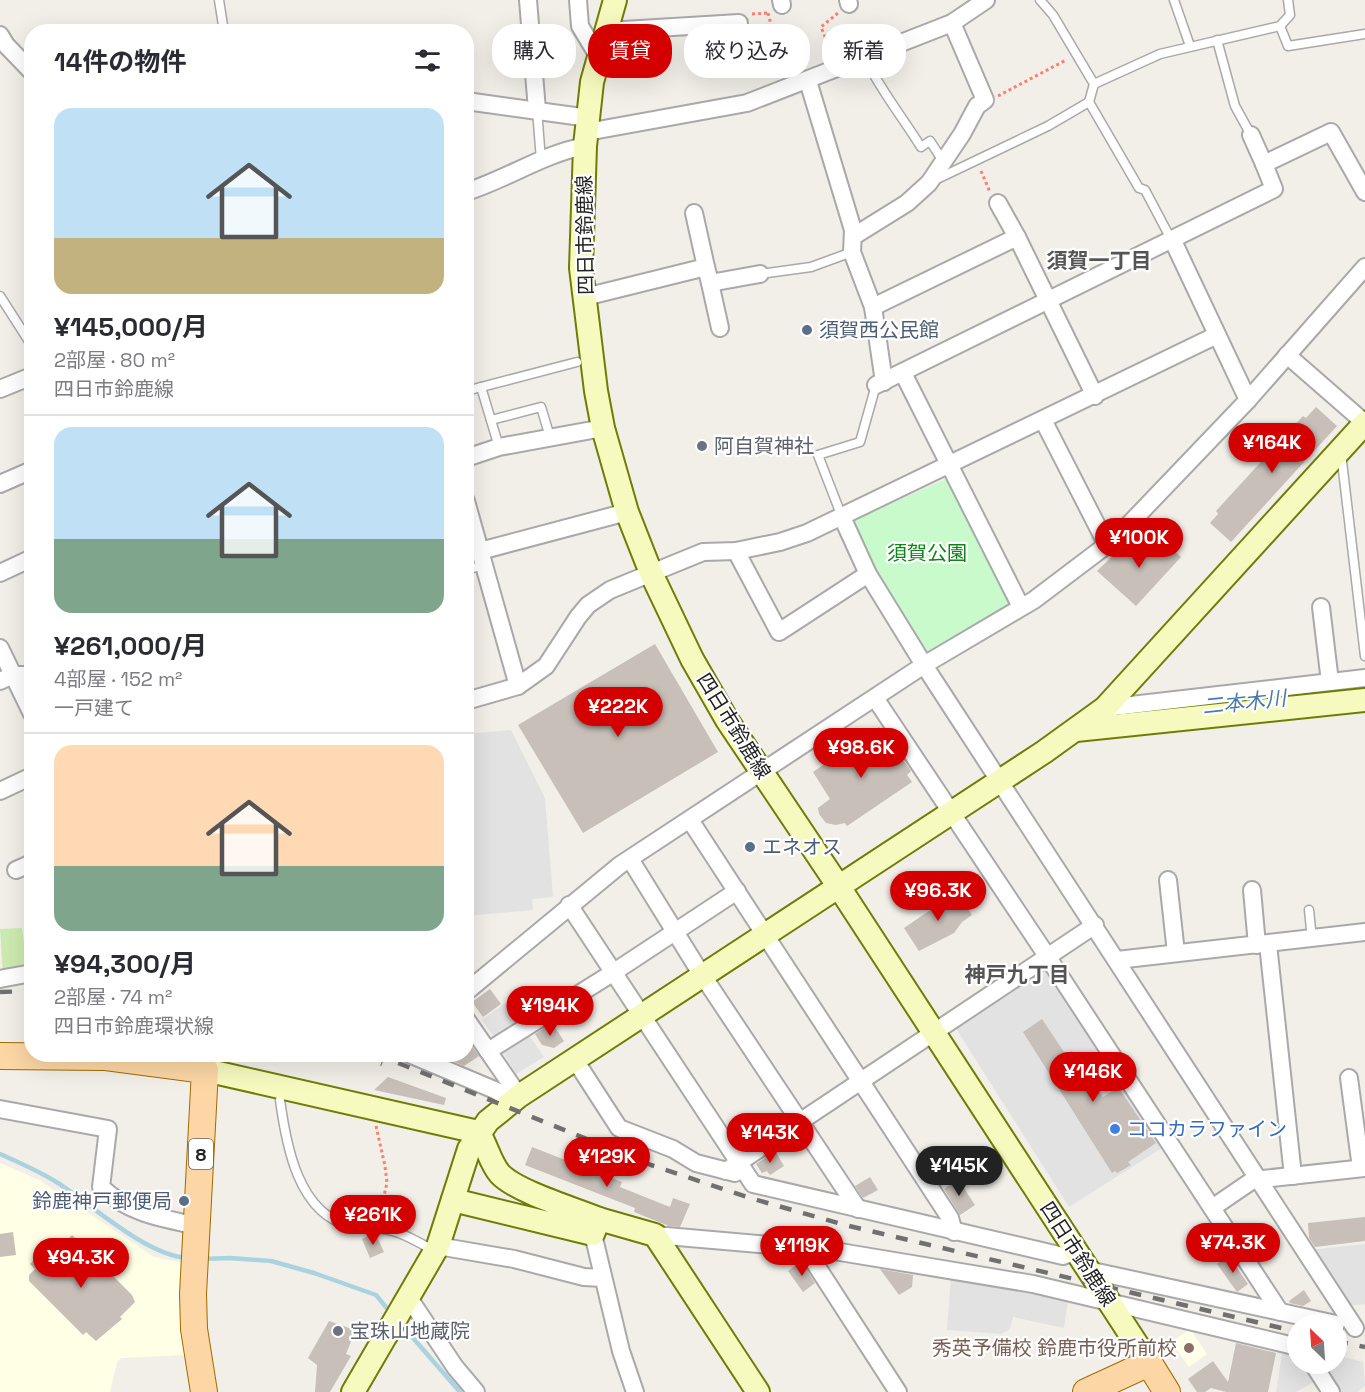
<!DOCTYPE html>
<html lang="ja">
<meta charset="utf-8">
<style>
body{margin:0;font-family:"Space Grotesk","Noto Sans JP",sans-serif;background:#f2f2f3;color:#2b2b33;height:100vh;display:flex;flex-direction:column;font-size:22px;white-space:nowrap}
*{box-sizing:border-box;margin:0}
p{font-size:20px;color:#7c7c81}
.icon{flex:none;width:33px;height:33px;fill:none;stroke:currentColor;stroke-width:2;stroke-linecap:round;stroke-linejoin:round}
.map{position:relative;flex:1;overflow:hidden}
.sheet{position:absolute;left:24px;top:24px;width:450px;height:1038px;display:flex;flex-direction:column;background:#fff;border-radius:24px;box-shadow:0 6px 24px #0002}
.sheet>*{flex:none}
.top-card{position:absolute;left:492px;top:24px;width:570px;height:54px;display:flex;gap:12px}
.needle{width:39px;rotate:335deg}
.fabs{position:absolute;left:1287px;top:1314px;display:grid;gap:12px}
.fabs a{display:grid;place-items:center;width:60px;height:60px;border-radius:50%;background:#fff;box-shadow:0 6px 24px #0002;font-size:30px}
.price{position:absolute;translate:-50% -51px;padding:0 14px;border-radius:21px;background:#d40000;color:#fff;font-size:20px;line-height:39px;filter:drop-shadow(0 2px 3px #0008)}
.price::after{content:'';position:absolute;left:50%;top:36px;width:18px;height:14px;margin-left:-9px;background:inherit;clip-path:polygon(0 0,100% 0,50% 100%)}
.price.current{background:#222;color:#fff}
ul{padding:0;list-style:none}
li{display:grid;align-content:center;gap:12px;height:318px;padding:0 30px}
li+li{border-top:2px solid #e1e1e2}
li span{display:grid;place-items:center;height:186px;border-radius:18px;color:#555}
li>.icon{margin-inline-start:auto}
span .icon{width:108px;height:108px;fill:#fffc;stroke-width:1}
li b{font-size:26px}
h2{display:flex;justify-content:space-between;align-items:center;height:72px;padding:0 30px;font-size:26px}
.chip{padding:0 21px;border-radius:24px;background:#fff;box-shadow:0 6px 24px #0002;font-size:21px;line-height:54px}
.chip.current{background:#d40000;color:#fff}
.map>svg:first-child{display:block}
</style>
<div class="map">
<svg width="1365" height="1392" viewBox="0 0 1365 1392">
<rect width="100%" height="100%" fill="#f2efe9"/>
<g fill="#ffffe5">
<path d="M0 1163 39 1180 154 1257 189 1264 188 1355 121 1358 117 1362 110 1392H0Z"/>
<path d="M1190 1329 1207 1354 1189 1367 1171 1342Z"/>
</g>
<path fill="#cdebb0" d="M22 928 28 971 3 976 0 929Z"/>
<path fill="#c8facc" d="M951 477 1012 602 1010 609 932 655 923 654 882 584 851 524 856 519Z"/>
<g fill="#e2e2e2">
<path d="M511 730 545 798 553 897 532 899 533 910 467 916V734Z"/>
<path d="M1043 968 1050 970 1165 1146 1069 1207 955 1027Z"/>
<path d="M505 1003 519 1023 495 1038 482 1020Z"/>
<path d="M527 1032 544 1057 516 1074 501 1049Z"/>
<path d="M1365 1244V1304L1346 1306 1308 1250Z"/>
<path d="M951 1277 1068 1299 1064 1328 1013 1317 1010 1329 1001 1334 947 1330Z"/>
<path d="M1283 1349 1294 1351 1298 1364H1302L1315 1381 1296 1392H1276Z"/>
<path d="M1337 1355 1363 1362 1365 1386 1357 1392H1341L1323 1364H1336Z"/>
</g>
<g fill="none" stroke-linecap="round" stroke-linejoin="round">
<g stroke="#aad3df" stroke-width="4.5">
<path d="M0 1154C20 1163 39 1171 58 1183 92 1205 147 1256 188 1258"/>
<path d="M202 1259 230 1258 271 1261 314 1273 376 1295 390 1312"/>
<path d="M400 1323 460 1392"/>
</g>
</g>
<g fill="#c7bfb8">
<path d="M1316 407 1337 426 1231 542 1210 523 1218 514 1216 511 1303 416 1306 418Z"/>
<path d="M1157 535 1181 557 1136 606 1097 571 1126 543 1139 555Z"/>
<path d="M655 644 718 752 583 833 518 725Z"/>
<path d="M879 727 911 771 907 775 912 782 847 826 845 823 836 825 826 823 819 814 818 808 830 799 813 772Z"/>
<path d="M957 892 972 915 962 922 954 933 919 951 904 928Z"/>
<path d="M490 989 501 1004 483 1017 472 1002Z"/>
<path d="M1042 1019 1066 1055 1072 1051 1103 1097 1118 1087 1156 1143 1128 1162 1131 1165 1117 1173 1115 1171 1112 1173 1023 1032Z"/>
<path d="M552 1023 564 1041 554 1048 542 1045 535 1034Z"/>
<path d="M466 1038 479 1056 464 1066 453 1061 450 1054H466Z"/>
<path d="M388 1077 446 1098 444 1105 374 1090Z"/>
<path d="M748 1116 757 1129 744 1138 742 1135 736 1139 729 1129Z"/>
<path d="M532 1147 622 1182 620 1187 670 1207 673 1198 690 1204 680 1227 669 1226 634 1212 635 1208 525 1165Z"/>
<path d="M775 1151 784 1166 770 1175 767 1171 762 1173 756 1164Z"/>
<path d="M870 1177 878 1190 863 1198 855 1186Z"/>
<path d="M958 1179 975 1205 960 1215 944 1189Z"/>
<path d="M1365 1217V1241L1315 1247 1309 1238 1308 1223Z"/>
<path d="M13 1232 16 1255 0 1257V1234Z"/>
<path d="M372 1234 376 1235 384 1252 370 1258 362 1239Z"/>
<path d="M72 1235 132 1295 135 1302 120 1317 122 1319 96 1341 86 1332 83 1335 29 1281V1275L35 1269 30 1264 42 1251 49 1258Z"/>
<path d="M1229 1256 1248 1284 1237 1292 1217 1264Z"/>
<path d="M802 1261 815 1283 803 1292 788 1271Z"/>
<path d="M880 1269 913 1275 912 1287 899 1295Z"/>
<path d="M1304 1290 1311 1301 1303 1306 1290 1303 1289 1301Z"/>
<path d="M329 1321 352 1329 354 1334 346 1354 351 1356 330 1392H315L317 1365 308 1358Z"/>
<path d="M1236 1343 1276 1353 1268 1392H1226L1211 1388 1205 1392H1197L1188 1379 1213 1361 1228 1382Z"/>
</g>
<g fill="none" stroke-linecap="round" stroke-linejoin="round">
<defs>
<g id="lane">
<path d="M219 0 224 32"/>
<path d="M1040 0 1053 15 1094 84 1089 102 1139 188 1145 190 1172 241"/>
<path d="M1174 0 1190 46"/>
<path d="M1280 26 1288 46 1365 34"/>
<path d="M1217 40 1235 106 1251 135"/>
<path d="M865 58C879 88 903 118 921 147L930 141 943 161"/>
<path d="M1094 84 1160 54 1280 26 1290 15 1288 0"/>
<path d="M537 110 541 160"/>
<path d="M935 180 1048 126 1089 102"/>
<path d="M760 274 811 267 852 252"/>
<path d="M0 296 32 346"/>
<path d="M481 387 499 447"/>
<path d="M466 391 577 362"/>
<path d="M491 420 541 407 550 437"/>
<path d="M1341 453 1365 656"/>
<path d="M842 517 818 455 860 442 876 385"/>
<path d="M466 570 484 565"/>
<path d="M1309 910 1312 939"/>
<path d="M280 1100C286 1144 298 1215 351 1226 361 1229 373 1227 383 1229 401 1231 419 1243 435 1251"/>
</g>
<g id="street">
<path d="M528 0 537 110"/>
<path d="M578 0 580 26 598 56"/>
<path d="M781 0 782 5"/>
<path d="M848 0 849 4"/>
<path d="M607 31 739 23"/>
<path d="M0 35 6 45 32 72"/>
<path d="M808 81 853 230 852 252 873 307 884 382"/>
<path d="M466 101 589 118"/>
<path d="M587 132 747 103 952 23 986 0"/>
<path d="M1251 135 1264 164"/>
<path d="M466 192C507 179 543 154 585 146"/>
<path d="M998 203 1017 237"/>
<path d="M694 213 706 267"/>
<path d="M854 236 907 203 929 183 962 134 977 106 985 100 952 23"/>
<path d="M1173 241 1248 400"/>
<path d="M710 283 720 328"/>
<path d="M585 297 706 267 710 283 760 274"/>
<path d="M873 307 1017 237 1095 396"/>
<path d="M1287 355 1365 423"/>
<path d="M903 373 1021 607"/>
<path d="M876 385 1274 189 1264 164 1331 132 1365 192"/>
<path d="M0 389 32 376"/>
<path d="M1043 420 1107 545"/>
<path d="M466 458 499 447 603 428"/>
<path d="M0 484 32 470"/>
<path d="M466 501 480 551 627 512"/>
<path d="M842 517 868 574 924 665 1355 1328"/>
<path d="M480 551 518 686"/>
<path d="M736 551 779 632 868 574"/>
<path d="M0 573 32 558"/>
<path d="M1321 607 1330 682"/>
<path d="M0 648 32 714"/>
<path d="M0 681 13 675H32"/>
<path d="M875 698 1047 956 1280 1312"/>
<path d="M466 701 518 686 546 666 578 617 588 605 610 590 703 552 736 551 780 542 807 533 1217 335"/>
<path d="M1105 708 1365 678"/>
<path d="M0 791 32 776"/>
<path d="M690 820 950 1218 954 1232"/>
<path d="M630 859 695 964 858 1209"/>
<path d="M16 870 32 863"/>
<path d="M1168 880 1176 953"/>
<path d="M1252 890 1257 945"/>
<path d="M569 905 753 1184 1063 1256 1075 1252"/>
<path d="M1268 944 1293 1176"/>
<path d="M1117 960 1365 932"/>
<path d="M0 979 32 973"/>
<path d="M466 992 620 865 924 665 1034 600 1116 538 1248 400 1365 267"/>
<path d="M466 1019 519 1096"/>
<path d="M488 1051 614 972 737 891"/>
<path d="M409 1054 497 1091 511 1102"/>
<path d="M575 1060 619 1128 673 1149 696 1163 735 1173"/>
<path d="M1349 1078 1361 1168"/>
<path d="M0 1109 108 1129 101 1187C128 1213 161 1218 197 1226"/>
<path d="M726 1171 1095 925"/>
<path d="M1212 1208 1253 1180 1365 1168"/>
<path d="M593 1234 621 1351 635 1392"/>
<path d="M655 1235 828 1250 1033 1284 1298 1347"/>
<path d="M438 1246 514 1259 584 1277 603 1278"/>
<path d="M813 1250 812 1259 898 1392"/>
<path d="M1088 1270 1336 1324"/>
<path d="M409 1298 455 1367 476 1392"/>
<path d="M1313 1364 1331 1392"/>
</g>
<g id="secondary">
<path d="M615 0 592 82 585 146 581 268 596 391 603 428 627 512 651 573 692 659 727 720 839 887 1149 1363"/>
<path d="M1076 730 1365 700"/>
<path d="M205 1070 478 1132C487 1145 490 1163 500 1174 517 1192 575 1209 599 1219L593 1234 453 1200"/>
<path d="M599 1219 655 1235 758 1392"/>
<path d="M353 1392 438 1246 469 1149 488 1121 519 1096 1044 752 1105 708 1365 423"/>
</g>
<g id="primary">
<path d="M0 1056 106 1057 205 1070 193 1294 194 1329 204 1392"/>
<path d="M1086 1392 1149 1363 1167 1392"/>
</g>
</defs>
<use href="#lane" stroke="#a9a9a9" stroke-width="11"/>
<use href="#street" stroke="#a9a9a9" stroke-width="20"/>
<use href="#secondary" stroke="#707d05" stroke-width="26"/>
<use href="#primary" stroke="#a06b00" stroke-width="28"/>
<g stroke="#fa8072" stroke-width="3" stroke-dasharray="3 3" stroke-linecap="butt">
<path d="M768 13 776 44 790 71"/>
<path d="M752 14 768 13"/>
<path d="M832 54 821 27 838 13"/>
<path d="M998 96 1066 60"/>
<path d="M981 171 990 192"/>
<path d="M376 1126 385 1166 387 1183 379 1217"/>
</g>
<use href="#lane" stroke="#fff" stroke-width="8"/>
<use href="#street" stroke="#fff" stroke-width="16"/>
<use href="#secondary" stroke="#f7fabf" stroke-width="22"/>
<use href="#primary" stroke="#fcd6a4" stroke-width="26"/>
<g stroke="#707070" stroke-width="4.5" stroke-dasharray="12 12" stroke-linecap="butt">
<path d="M0 992 32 991"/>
<path d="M359 1054 382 1064"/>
<path d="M376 1054 651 1165 750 1198 845 1225 1298 1332"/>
<path d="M1336 1341 1365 1347"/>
</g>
</g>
<g fill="#5c6f8a" stroke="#fff" stroke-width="2">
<circle cx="807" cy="330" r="6"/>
<circle cx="750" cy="847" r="6"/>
<circle cx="184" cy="1201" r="6"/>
</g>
<g fill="#6b7280" stroke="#fff" stroke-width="2">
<circle cx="702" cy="446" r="6"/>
<circle cx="338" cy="1331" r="6"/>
</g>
<circle fill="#3f7fe0" stroke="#fff" stroke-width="2" cx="1115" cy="1129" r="6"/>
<circle fill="#8d6e63" stroke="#fff" stroke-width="2" cx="1189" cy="1348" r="6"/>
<g text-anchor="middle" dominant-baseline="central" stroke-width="4.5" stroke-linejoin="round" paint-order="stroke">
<rect fill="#fff" stroke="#646464" stroke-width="1.5" x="189" y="1139" width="24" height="30" rx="4.5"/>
<g font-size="18" font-weight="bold" fill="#222">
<text x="201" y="1154">8</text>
</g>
<g font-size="20" fill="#222" stroke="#fff">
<text transform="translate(585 235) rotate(-91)">四日市鈴鹿線</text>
<text transform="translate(734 726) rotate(58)">四日市鈴鹿線</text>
<text transform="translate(1078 1254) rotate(57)">四日市鈴鹿線</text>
</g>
<g font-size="20" fill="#4e5e75" stroke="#fff" text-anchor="start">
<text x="819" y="330">須賀西公民館</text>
<text x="762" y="847">エネオス</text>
<text x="172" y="1201" text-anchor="end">鈴鹿神戸郵便局</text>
</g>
<g font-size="20" fill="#5b616d" stroke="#fff" text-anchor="start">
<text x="714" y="446">阿自賀神社</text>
<text x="350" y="1331">宝珠山地蔵院</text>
</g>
<g font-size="20" fill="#0c8416" stroke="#fff">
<text x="927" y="553">須賀公園</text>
</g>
<g font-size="20" fill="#366cbe" stroke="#fff" text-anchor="start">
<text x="1127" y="1129">ココカラファイン</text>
</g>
<g font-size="20" fill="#785e54" stroke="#fff" text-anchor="end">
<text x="1177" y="1348">秀英予備校 鈴鹿市役所前校</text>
</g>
<g font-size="21" font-weight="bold" fill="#555" stroke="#fff">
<text x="1099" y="260">須賀一丁目</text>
<text x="1017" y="974">神戸九丁目</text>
</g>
<g font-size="21" font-style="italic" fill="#4a7aab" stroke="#fff">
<text transform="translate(1244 702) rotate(-6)">二本木川</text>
</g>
</g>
</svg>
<div class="fabs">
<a><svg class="needle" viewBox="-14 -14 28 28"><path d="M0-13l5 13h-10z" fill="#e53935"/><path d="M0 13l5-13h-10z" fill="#7c7c81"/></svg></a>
</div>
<b class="price" style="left:1272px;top:474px">¥164K</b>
<b class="price" style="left:1139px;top:569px">¥100K</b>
<b class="price" style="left:618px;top:738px">¥222K</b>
<b class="price" style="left:861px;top:779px">¥98.6K</b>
<b class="price" style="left:938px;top:922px">¥96.3K</b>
<b class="price" style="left:550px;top:1037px">¥194K</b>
<b class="price" style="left:1093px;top:1103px">¥146K</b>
<b class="price" style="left:770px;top:1164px">¥143K</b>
<b class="price" style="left:607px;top:1188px">¥129K</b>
<b class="price current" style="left:959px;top:1197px">¥145K</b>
<b class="price" style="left:373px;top:1246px">¥261K</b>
<b class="price" style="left:1233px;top:1274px">¥74.3K</b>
<b class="price" style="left:802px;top:1277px">¥119K</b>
<b class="price" style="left:81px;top:1289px">¥94.3K</b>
<div class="top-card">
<a class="chip">購入</a>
<a class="chip current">賃貸</a>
<a class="chip">絞り込み</a>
<a class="chip">新着</a>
</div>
<section class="sheet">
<h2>14件の物件<svg class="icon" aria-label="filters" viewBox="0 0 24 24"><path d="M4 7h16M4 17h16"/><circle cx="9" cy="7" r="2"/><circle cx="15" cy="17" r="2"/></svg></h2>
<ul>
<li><span style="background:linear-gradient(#bfe0f5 70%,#c2b280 0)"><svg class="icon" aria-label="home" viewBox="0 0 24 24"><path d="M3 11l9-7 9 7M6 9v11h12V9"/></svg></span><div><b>¥145,000/月</b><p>2部屋 · 80 m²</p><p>四日市鈴鹿線</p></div></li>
<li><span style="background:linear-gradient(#bfe0f5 60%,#7fa58c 0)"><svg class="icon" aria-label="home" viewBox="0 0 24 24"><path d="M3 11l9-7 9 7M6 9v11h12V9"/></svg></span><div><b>¥261,000/月</b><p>4部屋 · 152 m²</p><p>一戸建て</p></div></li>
<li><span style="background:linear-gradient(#ffd9b3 65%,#7fa58c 0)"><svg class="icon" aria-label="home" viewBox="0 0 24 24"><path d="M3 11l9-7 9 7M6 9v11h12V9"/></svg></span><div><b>¥94,300/月</b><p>2部屋 · 74 m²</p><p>四日市鈴鹿環状線</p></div></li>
</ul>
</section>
</div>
